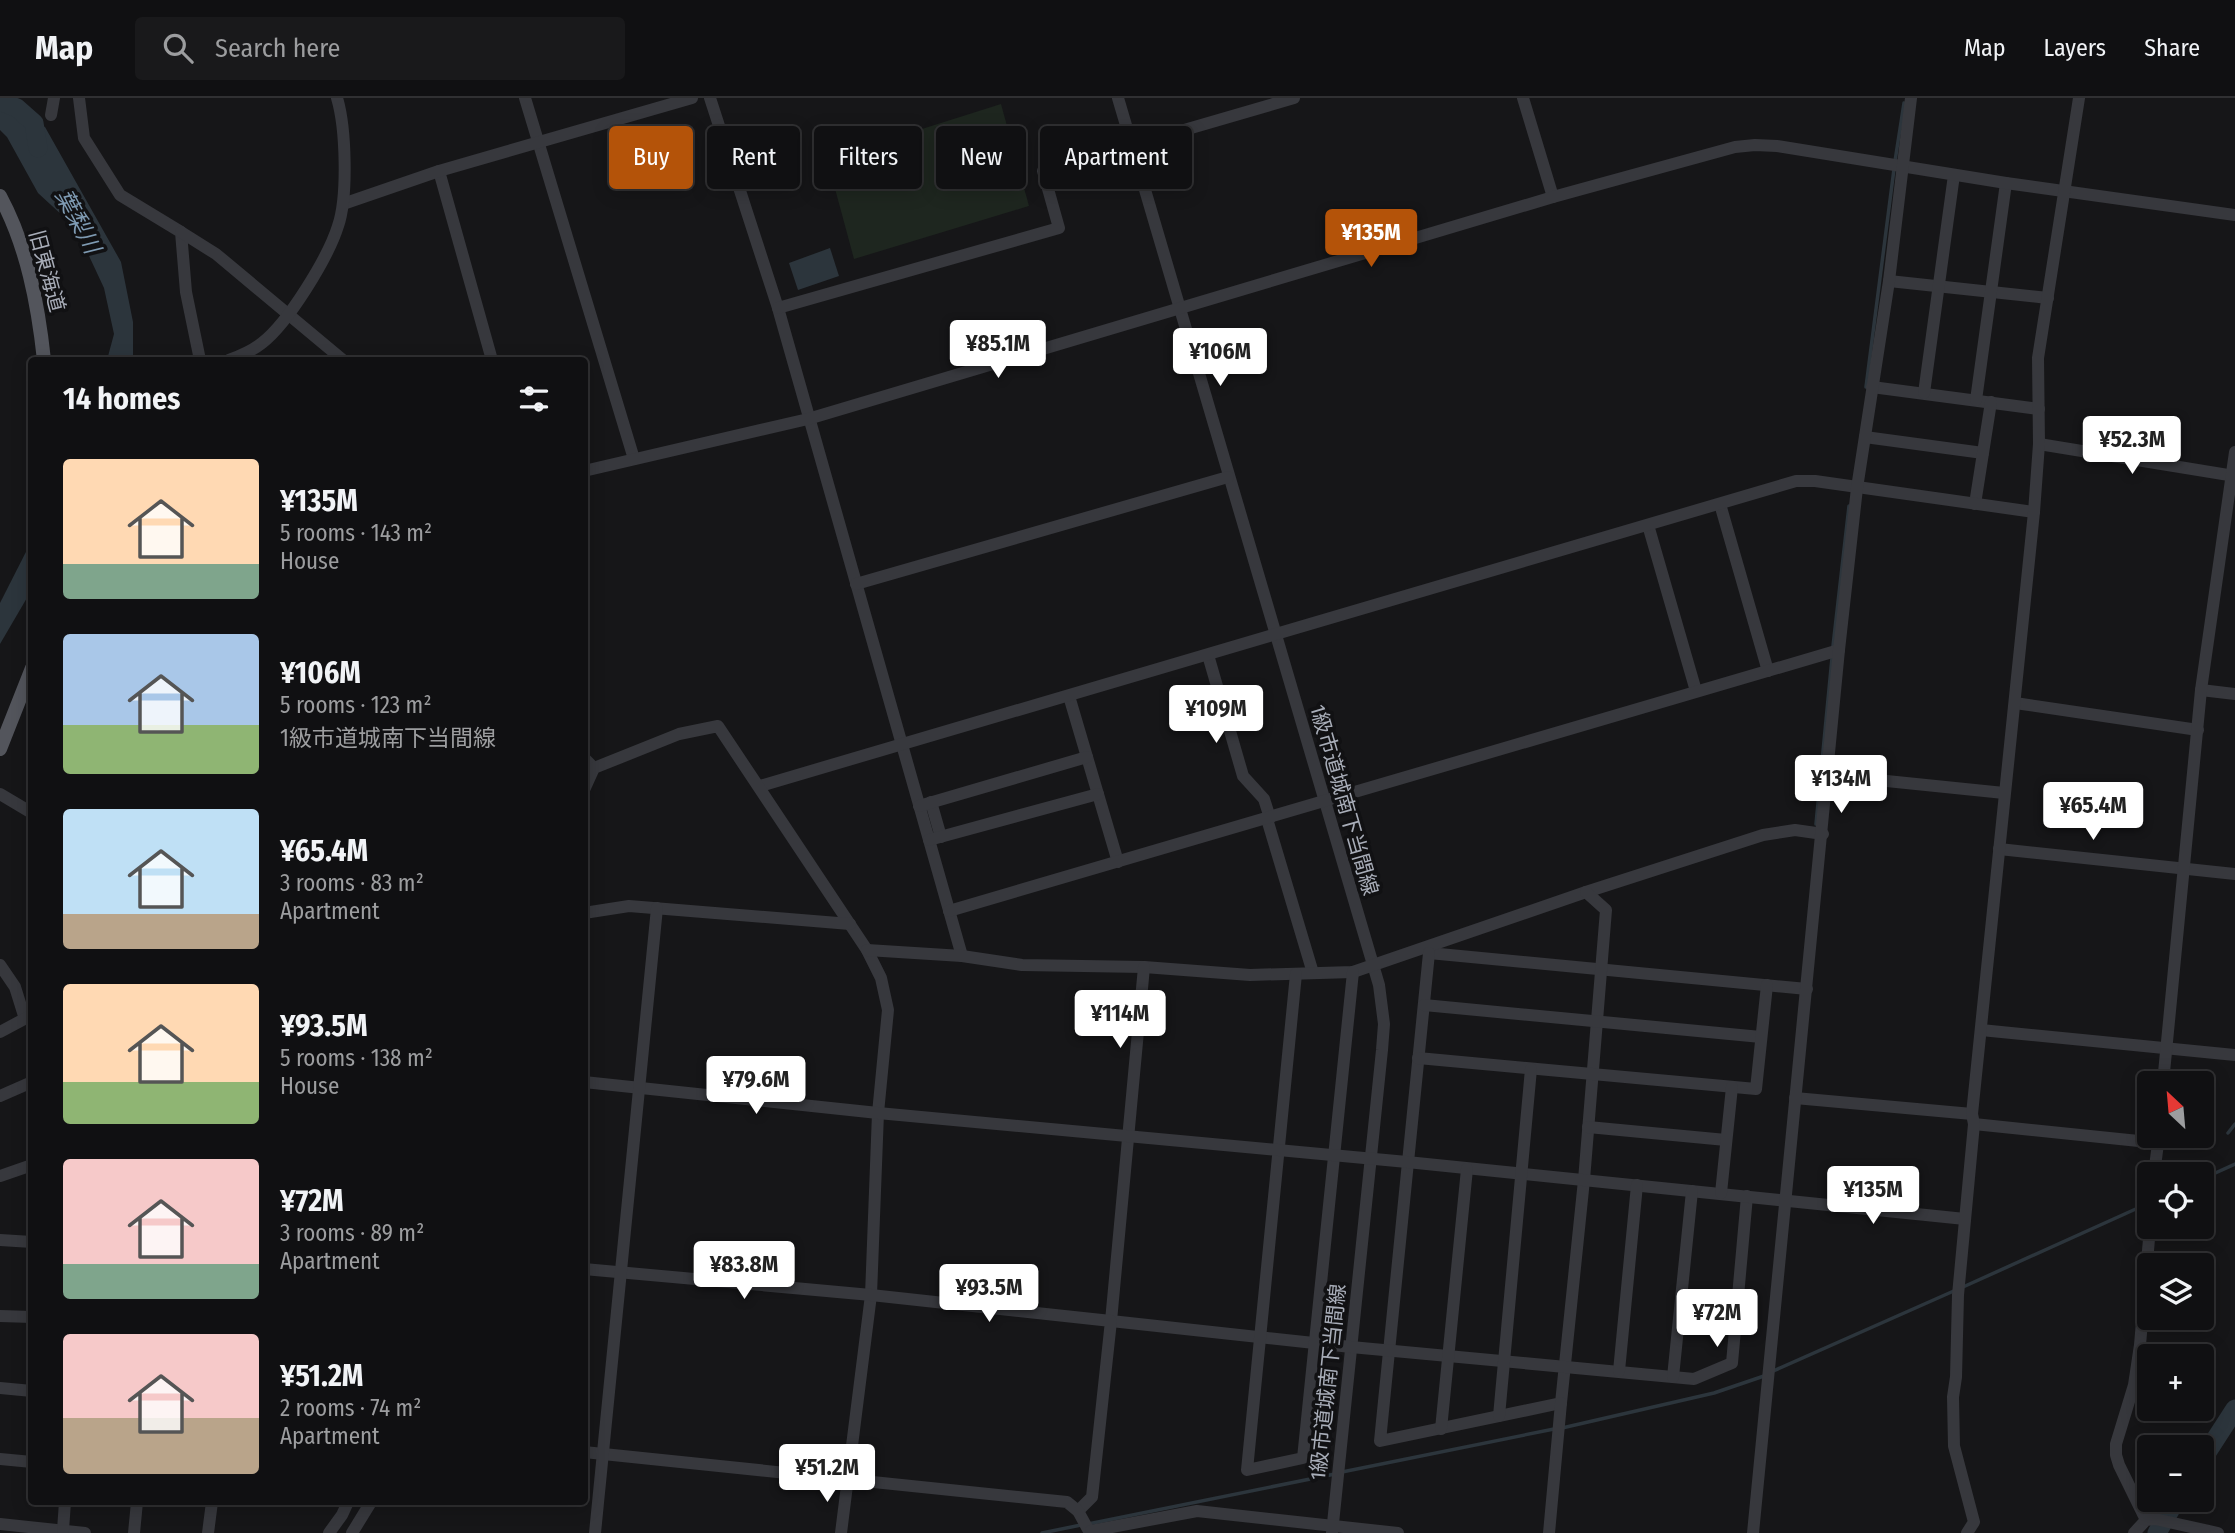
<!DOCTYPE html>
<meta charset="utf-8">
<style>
body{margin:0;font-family:"Fira Sans Condensed","Noto Sans JP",sans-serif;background:#19191b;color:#f1f3f6;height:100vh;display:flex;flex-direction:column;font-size:26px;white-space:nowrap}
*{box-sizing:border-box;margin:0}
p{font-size:23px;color:#9c9d9f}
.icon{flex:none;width:38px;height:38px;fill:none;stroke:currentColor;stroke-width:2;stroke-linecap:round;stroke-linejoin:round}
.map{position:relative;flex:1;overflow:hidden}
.details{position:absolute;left:28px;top:259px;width:560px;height:1148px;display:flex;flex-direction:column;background:#101012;border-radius:7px;box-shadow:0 4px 18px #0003,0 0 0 2px #303032}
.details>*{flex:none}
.top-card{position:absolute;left:609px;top:28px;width:665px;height:63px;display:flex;gap:14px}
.needle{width:46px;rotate:334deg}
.tools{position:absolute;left:2137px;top:973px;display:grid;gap:14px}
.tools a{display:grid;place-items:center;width:77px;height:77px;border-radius:7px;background:#101012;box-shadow:0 4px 18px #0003,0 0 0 2px #303032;font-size:35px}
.price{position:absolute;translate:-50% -60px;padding:0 16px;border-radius:7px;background:#fff;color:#222;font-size:23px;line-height:46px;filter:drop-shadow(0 2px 4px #0008)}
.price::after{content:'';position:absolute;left:50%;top:42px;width:21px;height:16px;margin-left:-10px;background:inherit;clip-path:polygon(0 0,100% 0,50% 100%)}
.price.active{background:#b45309;color:#fff}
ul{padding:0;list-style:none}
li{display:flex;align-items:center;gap:21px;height:175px;padding:0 35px}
li span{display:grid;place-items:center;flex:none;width:196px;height:140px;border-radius:7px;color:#555}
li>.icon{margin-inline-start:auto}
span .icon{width:84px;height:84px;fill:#fffc;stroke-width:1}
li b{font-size:30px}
h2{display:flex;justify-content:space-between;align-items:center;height:84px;padding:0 35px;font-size:30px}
.pill{padding:0 24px;border-radius:7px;background:#101012;box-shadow:0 4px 18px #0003,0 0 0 2px #303032;font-size:24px;line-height:63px}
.pill.active{background:#b45309;color:#fff}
header{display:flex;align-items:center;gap:42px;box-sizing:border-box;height:98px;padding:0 35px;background:#101012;border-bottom:2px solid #303032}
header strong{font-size:33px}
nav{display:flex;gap:38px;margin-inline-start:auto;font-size:24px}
.search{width:490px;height:63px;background:#19191b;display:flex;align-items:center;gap:18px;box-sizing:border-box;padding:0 24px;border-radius:7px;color:#9c9d9f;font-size:26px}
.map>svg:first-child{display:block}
</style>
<header>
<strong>Map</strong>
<div class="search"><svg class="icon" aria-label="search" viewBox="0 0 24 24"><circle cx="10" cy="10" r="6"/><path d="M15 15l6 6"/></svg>Search here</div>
<nav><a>Map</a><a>Layers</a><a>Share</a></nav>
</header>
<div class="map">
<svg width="2235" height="1435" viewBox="0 0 2235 1435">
<rect width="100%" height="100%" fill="#161618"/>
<path fill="#1e261f" d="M1001 6 1029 108 854 161 827 61Z"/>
<g fill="#2c353c">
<path d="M0 3C17 11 29 22 45 29L121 164 133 224V262H107L114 236 104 190 76 130 38 95 7 39 0 32Z"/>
<path d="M830 150 839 178 798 192 789 165Z"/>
<path d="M31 444V493L0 546V505Z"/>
</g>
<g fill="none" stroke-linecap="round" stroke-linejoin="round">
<g stroke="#2c353c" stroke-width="3.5">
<path d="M1895 63 1904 5"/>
<path d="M1866 289 1894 71"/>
<path d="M1833 548 1849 408"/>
<path d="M1816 726 1832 560"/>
<path d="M2228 1035 2235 1026"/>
<path d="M2202 1081 2235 1066"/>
<path d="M1963 1189 2149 1105"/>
<path d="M1771 1274 1956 1192"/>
<path d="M1562 1330 1714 1295 1764 1278"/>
<path d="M1342 1374 1554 1331"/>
<path d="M1088 1426 1335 1376"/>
<path d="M1042 1435 1081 1427"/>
</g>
<g stroke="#2c353c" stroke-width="19">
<path d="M0 3 17 10 34 25 38 50"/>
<path d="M2202 1362 2235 1311"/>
<path d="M2157 1435 2176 1402"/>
</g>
<g stroke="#37383d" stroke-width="12">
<path d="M79 0 84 40 120 97 181 134 186 194 200 262"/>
<path d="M525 0 634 361"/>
<path d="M710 0 778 210 962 858"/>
<path d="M1118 0 1379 887 1384 926 1382 952 1332 1435"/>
<path d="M1523 0 1553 99"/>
<path d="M51 17 54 0"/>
<path d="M439 73 492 262"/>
<path d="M343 106 439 73 692 0"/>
<path d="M181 134 216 156 343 262"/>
<path d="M1889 183 2048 200"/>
<path d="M778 210 1059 130 1043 73 1294 0"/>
<path d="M229 262C240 258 252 253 262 245 288 225 328 160 338 128 348 99 346 30 337 0"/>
<path d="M1872 289 2039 311"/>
<path d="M1924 295 1954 77"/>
<path d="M1976 302 2006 85"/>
<path d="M1865 339 1983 355"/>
<path d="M2039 346 2235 378"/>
<path d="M584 373 808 321 1553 99 1735 49 1755 47 1777 48 2006 85 2235 117"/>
<path d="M1720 406 1768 573"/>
<path d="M1975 406 1991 304"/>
<path d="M1648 427 1696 593"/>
<path d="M856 486 1228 379"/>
<path d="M1208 557 1243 678 1264 701 1270 720"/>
<path d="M2201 592 2235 596"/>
<path d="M1069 598 1118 764"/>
<path d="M2015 605 2198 632"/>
<path d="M584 660 594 670"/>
<path d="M1828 677 2004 695"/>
<path d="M760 688 1796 383H1815L2034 414"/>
<path d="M584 692 594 670 679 636 718 628 867 852 881 880 888 912 878 1015 871 1197 841 1435"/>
<path d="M0 696 32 715"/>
<path d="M931 704 941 739"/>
<path d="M919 708 1087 659"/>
<path d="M1267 721 1313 875"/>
<path d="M929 742 1098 696"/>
<path d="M1999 751 2235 776"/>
<path d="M949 813 1839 552"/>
<path d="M584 815 629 808 850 826"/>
<path d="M1428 849 1429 855 1807 891"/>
<path d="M867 852 962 858 1022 867 1144 869 1250 877 1353 874 1586 794 1763 737 1795 732 1823 736"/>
<path d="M1429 855 1380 1343 1561 1305 1584 1082 1606 812 1586 794"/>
<path d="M0 867 15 889 25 921"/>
<path d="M1144 869 1111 1223 1351 1249 1694 1281 1732 1265 1747 1098"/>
<path d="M1296 876 1247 1372 1303 1360 1353 874"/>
<path d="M1424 907 1761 939"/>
<path d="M1981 932 2235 957"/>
<path d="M0 934 30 918"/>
<path d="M1418 960 1756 991 1767 887"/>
<path d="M584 984 878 1015 1407 1064 1965 1121"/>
<path d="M2163 985 2201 592 2235 354"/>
<path d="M0 998 32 984"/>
<path d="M1795 1000 1972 1016"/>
<path d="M1974 1026 2158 1045"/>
<path d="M1588 1029 1726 1042"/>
<path d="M2154 1076 2159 1038"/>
<path d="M0 1078 32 1067"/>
<path d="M1721 1095 1732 989"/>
<path d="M0 1142 32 1144"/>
<path d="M584 1171 871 1197 1111 1223 1092 1399 1078 1413"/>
<path d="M0 1218 32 1219"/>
<path d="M1619 1273 1637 1087"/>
<path d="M1673 1279 1692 1093"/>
<path d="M0 1290 32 1293"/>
<path d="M1499 1318 1531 971"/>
<path d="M1441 1331 1467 1071"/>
<path d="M584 1354 1067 1404 1078 1413 1090 1435"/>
<path d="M0 1361 32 1364"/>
<path d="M2146 1422 2119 1367 2116 1357V1346L2134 1287 2140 1247 2150 1129"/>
<path d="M0 1426 85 1435"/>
<path d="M63 1432 65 1404"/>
<path d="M1091 1433 1197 1413 1398 1435"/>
<path d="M134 1435 137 1404"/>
<path d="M208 1435 212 1404"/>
<path d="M329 1435 342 1417 348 1404"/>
<path d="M352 1435 371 1404"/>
<path d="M595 1435 657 810"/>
<path d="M1549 1435 1561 1305"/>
<path d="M1753 1435 1839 552 1857 390 1889 183 1911 0"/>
<path d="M1967 1435 1974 1424 1954 1348 1953 1299 1956 1279 1958 1197 1974 1026 1972 1016 2034 414 2039 346 2038 260 2079 0"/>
<path d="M2134 1435 2146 1422 2155 1421 2218 1435"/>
</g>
<g stroke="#53555c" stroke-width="14">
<path d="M0 98C27 148 38 206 44 262"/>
<path d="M0 651 32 570"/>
</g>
</g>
<g text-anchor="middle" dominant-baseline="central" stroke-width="7" stroke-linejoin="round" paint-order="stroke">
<g font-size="21" fill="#a8adb8" stroke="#111113">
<text transform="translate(47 173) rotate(75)">旧東海道</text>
<text transform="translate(1344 702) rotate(74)">1級市道城南下当間線</text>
<text transform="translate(1328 1284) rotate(-84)">1級市道城南下当間線</text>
</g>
<g font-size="23" font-style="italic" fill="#7f9bb3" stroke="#111113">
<text transform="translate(78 123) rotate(62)">葉梨川</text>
</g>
</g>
</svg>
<div class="tools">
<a><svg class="needle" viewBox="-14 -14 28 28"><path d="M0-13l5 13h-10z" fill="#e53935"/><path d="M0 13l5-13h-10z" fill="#9c9d9f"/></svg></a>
<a><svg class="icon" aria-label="locate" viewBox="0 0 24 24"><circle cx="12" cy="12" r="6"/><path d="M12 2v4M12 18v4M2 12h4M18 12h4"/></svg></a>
<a><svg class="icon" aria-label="layers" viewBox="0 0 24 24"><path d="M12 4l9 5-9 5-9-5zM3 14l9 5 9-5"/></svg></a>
<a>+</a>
<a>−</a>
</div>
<b class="price active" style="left:1371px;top:171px">¥135M</b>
<b class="price" style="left:998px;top:282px">¥85.1M</b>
<b class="price" style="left:1220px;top:290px">¥106M</b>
<b class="price" style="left:2132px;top:378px">¥52.3M</b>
<b class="price" style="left:1216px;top:647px">¥109M</b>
<b class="price" style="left:1841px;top:717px">¥134M</b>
<b class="price" style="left:2093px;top:744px">¥65.4M</b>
<b class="price" style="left:1120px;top:952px">¥114M</b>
<b class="price" style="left:756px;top:1018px">¥79.6M</b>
<b class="price" style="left:1873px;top:1128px">¥135M</b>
<b class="price" style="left:744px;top:1203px">¥83.8M</b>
<b class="price" style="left:989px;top:1226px">¥93.5M</b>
<b class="price" style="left:1717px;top:1251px">¥72M</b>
<b class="price" style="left:827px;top:1406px">¥51.2M</b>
<div class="top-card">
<a class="pill active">Buy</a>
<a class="pill">Rent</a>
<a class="pill">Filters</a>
<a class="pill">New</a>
<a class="pill">Apartment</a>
</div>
<section class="details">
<h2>14 homes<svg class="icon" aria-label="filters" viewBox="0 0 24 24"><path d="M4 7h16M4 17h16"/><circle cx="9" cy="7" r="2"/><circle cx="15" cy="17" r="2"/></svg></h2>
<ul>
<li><span style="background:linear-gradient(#ffd9b3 75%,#7fa58c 0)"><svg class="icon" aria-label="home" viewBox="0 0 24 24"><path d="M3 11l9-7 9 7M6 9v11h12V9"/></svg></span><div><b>¥135M</b><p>5 rooms · 143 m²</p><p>House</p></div></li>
<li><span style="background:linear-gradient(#a9c7e8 65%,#8fb573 0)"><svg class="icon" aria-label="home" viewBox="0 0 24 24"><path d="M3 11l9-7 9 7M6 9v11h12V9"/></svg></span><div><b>¥106M</b><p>5 rooms · 123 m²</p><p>1級市道城南下当間線</p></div></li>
<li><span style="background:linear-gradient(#bfe0f5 75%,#b9a48a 0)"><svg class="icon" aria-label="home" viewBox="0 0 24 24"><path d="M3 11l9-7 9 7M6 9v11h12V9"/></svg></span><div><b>¥65.4M</b><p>3 rooms · 83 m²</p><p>Apartment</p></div></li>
<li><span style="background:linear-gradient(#ffd9b3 70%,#8fb573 0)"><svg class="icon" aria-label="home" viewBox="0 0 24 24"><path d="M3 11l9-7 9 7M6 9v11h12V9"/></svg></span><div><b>¥93.5M</b><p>5 rooms · 138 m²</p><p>House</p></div></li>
<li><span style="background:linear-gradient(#f6c9c9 75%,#7fa58c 0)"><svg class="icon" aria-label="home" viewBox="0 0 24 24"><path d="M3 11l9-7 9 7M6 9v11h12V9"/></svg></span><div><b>¥72M</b><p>3 rooms · 89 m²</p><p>Apartment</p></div></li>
<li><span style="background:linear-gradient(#f6c9c9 60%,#b9a48a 0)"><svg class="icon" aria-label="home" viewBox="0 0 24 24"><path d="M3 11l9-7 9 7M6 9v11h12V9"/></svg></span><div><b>¥51.2M</b><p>2 rooms · 74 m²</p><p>Apartment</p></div></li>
</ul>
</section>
</div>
